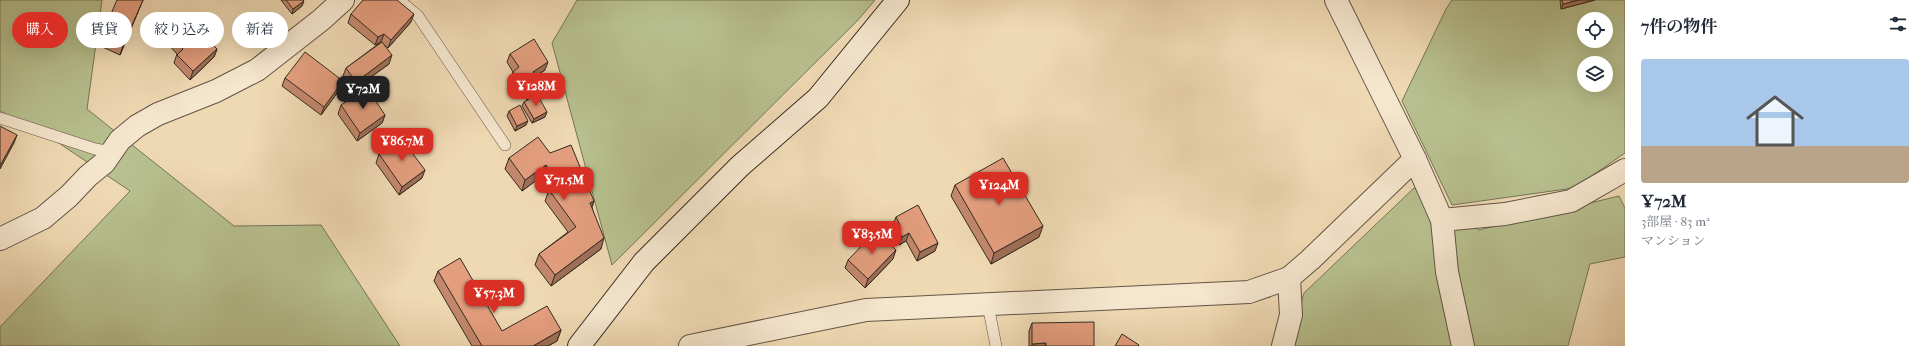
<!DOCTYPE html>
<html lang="ja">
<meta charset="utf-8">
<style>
body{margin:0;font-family:"IM FELL French Canon","Noto Serif JP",serif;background:#f6f6f7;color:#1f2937;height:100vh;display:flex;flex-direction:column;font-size:15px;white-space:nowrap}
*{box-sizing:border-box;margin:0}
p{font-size:13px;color:#747a83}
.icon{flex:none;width:22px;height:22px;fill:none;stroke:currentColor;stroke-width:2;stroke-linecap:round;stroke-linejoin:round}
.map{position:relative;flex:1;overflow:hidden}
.drawer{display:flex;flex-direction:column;background:#fff;width:300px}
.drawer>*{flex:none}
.top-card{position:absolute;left:12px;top:12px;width:380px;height:36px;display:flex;gap:8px}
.fabs{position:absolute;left:1577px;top:12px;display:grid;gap:8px}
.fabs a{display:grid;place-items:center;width:36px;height:36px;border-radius:50%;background:#fff;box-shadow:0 4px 16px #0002;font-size:20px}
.price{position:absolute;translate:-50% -34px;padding:0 9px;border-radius:8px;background:#d93025;color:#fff;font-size:13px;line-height:26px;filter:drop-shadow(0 1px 2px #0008)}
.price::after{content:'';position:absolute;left:50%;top:24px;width:12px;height:9px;margin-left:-6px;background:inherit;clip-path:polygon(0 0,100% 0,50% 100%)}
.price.current{background:#222;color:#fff}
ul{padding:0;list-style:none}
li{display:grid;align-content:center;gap:8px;height:212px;padding:0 16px}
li+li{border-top:1px solid #e0e1e3}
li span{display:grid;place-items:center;height:124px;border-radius:4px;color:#555}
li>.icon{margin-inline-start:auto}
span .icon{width:72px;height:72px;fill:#fffc;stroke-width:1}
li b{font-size:17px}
h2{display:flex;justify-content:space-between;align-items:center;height:48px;padding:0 16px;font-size:17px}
.chip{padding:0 14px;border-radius:18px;background:#fff;box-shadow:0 4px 16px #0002;font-size:14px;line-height:36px}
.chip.current{background:#d93025;color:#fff}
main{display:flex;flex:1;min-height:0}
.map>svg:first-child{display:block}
</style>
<main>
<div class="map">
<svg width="1625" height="346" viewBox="0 0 1625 346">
<rect width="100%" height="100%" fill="#efd9b3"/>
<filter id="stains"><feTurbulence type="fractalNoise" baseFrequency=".005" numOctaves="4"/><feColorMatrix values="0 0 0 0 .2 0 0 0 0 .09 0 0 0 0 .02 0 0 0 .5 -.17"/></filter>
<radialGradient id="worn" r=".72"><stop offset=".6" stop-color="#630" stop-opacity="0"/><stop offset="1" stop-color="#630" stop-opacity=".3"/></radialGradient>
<g fill="#b7c08e" stroke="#757658" fill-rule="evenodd">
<path d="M0 0H102L87 109 234 226 321 225 400 346H0V327L130 191 44 133 0 111Z"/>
<path d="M577 0H875L858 20 612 265 552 43Z"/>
<path d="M1452 0H1625V153L1574 188 1452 205 1402 101 1446 9ZM1584 19H1606V41H1584ZM1584 63H1606V85H1584Z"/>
<path d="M1414 188 1479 230 1619 196 1625 208V257L1590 264 1568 346H1289L1304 293Z"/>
</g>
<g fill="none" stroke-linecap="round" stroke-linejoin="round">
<defs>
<g id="lane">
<path d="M399 0 418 16 505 145"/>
<path d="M0 118 95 149 112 152"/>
<path d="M988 305 996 346"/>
</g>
<g id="street">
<path d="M1336 0 1415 159 1442 220 1447 272 1463 346"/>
<path d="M1442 220 1505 214 1571 201 1625 170"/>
<path d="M0 239 43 218 69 196 88 176 104 163 120 140 137 126 158 114 216 91 257 70 321 20 343 0"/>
<path d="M690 346 866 310 1249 292 1289 278 1310 260 1415 159"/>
<path d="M1283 346 1291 315 1289 278"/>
</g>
<path id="secondary" d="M579 346 644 262 740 166 818 98 898 0"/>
</defs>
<use href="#lane" stroke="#625646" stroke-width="12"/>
<use href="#street" stroke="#625646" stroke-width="24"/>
<use href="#secondary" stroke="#332b21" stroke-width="24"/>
<use href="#lane" stroke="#f5e6ce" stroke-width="11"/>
<use href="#street" stroke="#f5e6ce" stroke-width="22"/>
<use href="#secondary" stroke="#f5e6ce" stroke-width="22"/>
</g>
<g fill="#c3886c" stroke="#332b21">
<path d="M281 0H303L302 6 292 14Z"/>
<path d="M1560 0H1595L1561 9Z"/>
<path d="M140 7 120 55 98 45 101 37Z"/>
<path d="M351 14 411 22 388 48 384 45 389 64 353 90 343 76 346 68 381 42 375 45 348 23Z"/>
<path d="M170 35 217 49 214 57 190 80 174 63 177 54 167 43Z"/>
<path d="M510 54 545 70 536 76 538 92 527 100 520 89 517 91 510 80 513 72 507 62Z"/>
<path d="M285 78 340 89 321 115 282 86Z"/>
<path d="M524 102 545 117 532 123 522 106Z"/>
<path d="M341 105 385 115 382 123 357 141 338 114Z"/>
<path d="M509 111 526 125 515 131 507 116Z"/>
<path d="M550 153 594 201 592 207 601 249 551 286 535 265 539 254 568 232 545 201 549 190 551 188 542 176 522 191 505 169 509 158Z"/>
<path d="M379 154 422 178 399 195 376 163Z"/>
<path d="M955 185 1039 237 991 264 951 196Z"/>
<path d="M896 217 935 251 917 261 906 241 899 245 893 235 895 230 893 225Z"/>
<path d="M893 259 865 288 845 268 848 260Z"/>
<path d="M438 271 502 331 561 330 557 341 548 346H472L434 281Z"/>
<path d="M1032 323 1094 346H1029V331Z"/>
</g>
<g fill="#9f6f58" stroke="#332b21">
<path d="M143 0 140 7 120 55 123 46Z"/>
<path d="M1579 0H1595L1561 9 1563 4Z"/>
<path d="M304 1 302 6 292 14 293 9Z"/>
<path d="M414 14 411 22 388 48 391 40Z"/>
<path d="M384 34 381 42 375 45 378 37Z"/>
<path d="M217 49 214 57 190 80 193 71Z"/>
<path d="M392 55 389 64 353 90 356 82Z"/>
<path d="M548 62 545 70 530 80 533 72Z"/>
<path d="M523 80 520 89 517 91 520 82Z"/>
<path d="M343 81 340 89 321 115 324 107Z"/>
<path d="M541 84 538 92 527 100 530 92Z"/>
<path d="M547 112 545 117 532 123 534 119Z"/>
<path d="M385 115 382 123 357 141 360 133Z"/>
<path d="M528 121 526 125 515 131 517 126Z"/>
<path d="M17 135 14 143 0 169 1 164Z"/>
<path d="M546 165 542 176 522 191 525 180Z"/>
<path d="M425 170 422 178 399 195 402 187Z"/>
<path d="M594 201 590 212V203Z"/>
<path d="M1043 226 1039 237 991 264 994 253Z"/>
<path d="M909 233 906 241 899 245 902 237Z"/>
<path d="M604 238 601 249 551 286 555 275Z"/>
<path d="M938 243 935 251 917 261 920 252Z"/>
<path d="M896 250 893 259 865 288 868 279Z"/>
<path d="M561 330 557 341 548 346H533Z"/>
<path d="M1046 343 1045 346H1032V344Z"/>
</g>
<g fill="#e39e7e" stroke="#332b21">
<path d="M117 0H143L123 46 101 37Z"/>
<path d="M286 0H303L304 1 293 9Z"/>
<path d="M363 0H397L414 14 391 40 384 34 378 37 351 14Z"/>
<path d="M1562 0H1579L1563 4Z"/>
<path d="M187 19 217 49 193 71 177 55 183 49 170 35Z"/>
<path d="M534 39 548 62 533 72 541 84 530 92 523 80 520 82 513 72 519 67 510 54Z"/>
<path d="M382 42 392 55 356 82 346 68Z"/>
<path d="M305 52 343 81 324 107 285 78Z"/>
<path d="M367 88 385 115 360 133 341 105Z"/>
<path d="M537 94 547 112 534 119 524 102Z"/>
<path d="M520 105 528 121 517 126 509 111Z"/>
<path d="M0 126 17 135 1 164H0Z"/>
<path d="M538 137 550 153 571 145 594 201 590 203 604 238 555 275 539 254 576 227 549 190 559 182 546 165 525 180 509 158Z"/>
<path d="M401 138 425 170 402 187 379 154Z"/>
<path d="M1003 158 1043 226 994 253 955 185Z"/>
<path d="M918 205 938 243 920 252 909 233 902 237 896 227 900 225 896 217Z"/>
<path d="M876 231 896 250 868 279 848 260Z"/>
<path d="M460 258 502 331 547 306 561 330 533 346H482L438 271Z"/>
<path d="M1094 322V346H1046V343L1032 344V323Z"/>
<path d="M1122 334 1139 345 1138 346H1115Z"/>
</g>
<rect width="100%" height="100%" filter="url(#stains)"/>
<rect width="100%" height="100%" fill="url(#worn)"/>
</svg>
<div class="fabs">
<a><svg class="icon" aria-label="locate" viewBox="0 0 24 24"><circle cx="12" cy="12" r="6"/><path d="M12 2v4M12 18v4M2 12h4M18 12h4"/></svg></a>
<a><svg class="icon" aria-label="layers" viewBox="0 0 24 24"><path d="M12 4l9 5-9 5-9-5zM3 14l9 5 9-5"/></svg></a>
</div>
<b class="price" style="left:536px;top:107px">¥128M</b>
<b class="price current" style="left:363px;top:110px">¥72M</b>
<b class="price" style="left:402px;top:162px">¥86.7M</b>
<b class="price" style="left:564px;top:201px">¥71.5M</b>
<b class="price" style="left:999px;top:206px">¥124M</b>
<b class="price" style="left:872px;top:255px">¥83.5M</b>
<b class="price" style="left:494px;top:314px">¥57.3M</b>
<div class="top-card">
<a class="chip current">購入</a>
<a class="chip">賃貸</a>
<a class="chip">絞り込み</a>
<a class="chip">新着</a>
</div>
</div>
<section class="drawer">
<h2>7件の物件<svg class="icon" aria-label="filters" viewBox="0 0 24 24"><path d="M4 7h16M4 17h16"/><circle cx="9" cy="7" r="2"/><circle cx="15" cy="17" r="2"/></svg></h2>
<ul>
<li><span style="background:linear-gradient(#a9c7e8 70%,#b9a48a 0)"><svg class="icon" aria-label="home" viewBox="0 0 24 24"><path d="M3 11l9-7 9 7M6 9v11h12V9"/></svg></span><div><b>¥72M</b><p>3部屋 · 83 m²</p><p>マンション</p></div></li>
</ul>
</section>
</main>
